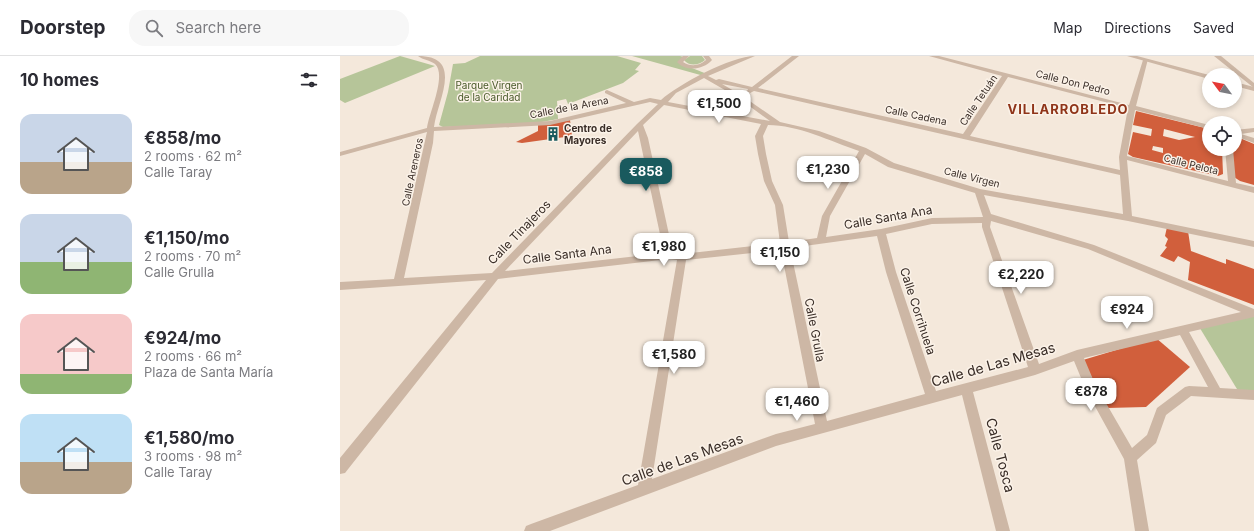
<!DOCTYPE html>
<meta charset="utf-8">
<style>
body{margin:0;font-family:Inter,sans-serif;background:#f7f7f7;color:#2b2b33;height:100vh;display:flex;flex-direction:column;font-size:15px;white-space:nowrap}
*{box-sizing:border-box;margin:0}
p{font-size:13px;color:#7c7c81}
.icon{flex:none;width:22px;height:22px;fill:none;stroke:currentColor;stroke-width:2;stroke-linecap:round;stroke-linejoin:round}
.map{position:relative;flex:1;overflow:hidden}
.details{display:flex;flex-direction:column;background:#fff;width:340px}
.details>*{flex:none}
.needle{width:26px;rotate:302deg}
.controls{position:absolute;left:862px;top:12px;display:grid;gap:8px}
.controls a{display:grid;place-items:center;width:40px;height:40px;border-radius:50%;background:#fff;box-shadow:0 2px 6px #0003;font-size:20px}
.price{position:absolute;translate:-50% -34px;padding:0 9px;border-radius:8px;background:#fff;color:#222;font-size:13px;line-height:26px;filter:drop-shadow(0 1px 2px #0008)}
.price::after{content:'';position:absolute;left:50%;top:24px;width:12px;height:9px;margin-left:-6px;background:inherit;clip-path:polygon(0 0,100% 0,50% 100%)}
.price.current{background:#195a5e;color:#fff}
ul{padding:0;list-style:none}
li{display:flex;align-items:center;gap:12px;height:100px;padding:0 20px}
li span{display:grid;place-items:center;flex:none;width:112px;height:80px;border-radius:12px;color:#555}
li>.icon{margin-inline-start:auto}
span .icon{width:48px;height:48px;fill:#fffc;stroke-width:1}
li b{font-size:17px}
h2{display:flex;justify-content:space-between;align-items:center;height:48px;padding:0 20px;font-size:17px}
header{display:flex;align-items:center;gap:24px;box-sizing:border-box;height:56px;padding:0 20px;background:#fff;border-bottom:1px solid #e1e1e2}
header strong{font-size:19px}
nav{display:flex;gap:22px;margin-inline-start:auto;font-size:14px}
.search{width:280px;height:36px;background:#f7f7f7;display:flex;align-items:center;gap:10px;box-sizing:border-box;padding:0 14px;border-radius:16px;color:#7c7c81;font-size:15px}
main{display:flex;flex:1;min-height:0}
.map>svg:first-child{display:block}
</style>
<header>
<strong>Doorstep</strong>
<div class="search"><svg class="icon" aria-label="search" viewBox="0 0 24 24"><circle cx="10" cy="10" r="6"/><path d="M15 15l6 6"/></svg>Search here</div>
<nav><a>Map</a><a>Directions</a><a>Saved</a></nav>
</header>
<main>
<section class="details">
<h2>10 homes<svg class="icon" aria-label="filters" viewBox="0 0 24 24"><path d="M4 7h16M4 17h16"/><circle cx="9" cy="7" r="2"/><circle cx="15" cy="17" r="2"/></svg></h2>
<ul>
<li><span style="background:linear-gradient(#c9d6e8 60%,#b9a48a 0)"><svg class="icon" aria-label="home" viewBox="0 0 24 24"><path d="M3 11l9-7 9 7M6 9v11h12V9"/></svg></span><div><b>€858/mo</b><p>2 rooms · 62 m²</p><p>Calle Taray</p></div></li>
<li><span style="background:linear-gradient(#c9d6e8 60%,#8fb573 0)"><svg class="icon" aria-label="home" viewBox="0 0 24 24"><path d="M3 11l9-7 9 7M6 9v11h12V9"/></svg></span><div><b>€1,150/mo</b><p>2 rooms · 70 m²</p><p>Calle Grulla</p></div></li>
<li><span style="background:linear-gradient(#f6c9c9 75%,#8fb573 0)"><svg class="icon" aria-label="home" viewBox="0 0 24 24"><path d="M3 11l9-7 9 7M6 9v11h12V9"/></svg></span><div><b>€924/mo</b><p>2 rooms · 66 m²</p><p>Plaza de Santa María</p></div></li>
<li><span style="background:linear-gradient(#bfe0f5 60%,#b9a48a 0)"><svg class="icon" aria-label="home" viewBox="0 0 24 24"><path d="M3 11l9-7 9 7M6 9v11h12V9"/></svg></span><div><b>€1,580/mo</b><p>3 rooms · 98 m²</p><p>Calle Taray</p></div></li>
</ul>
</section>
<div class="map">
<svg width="914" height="475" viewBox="0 0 914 475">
<rect width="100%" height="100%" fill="#f4e8db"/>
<g fill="#b6c599">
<path d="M60 0 95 10 5 47 0 44V23Z"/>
<path d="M140 0H277L301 7 295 14 299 15 283 27 228 48 226 43 217 45 218 63 191 68 103 71 99 69 108 36 113 8 125 7Z"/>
<path d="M292 0H340L344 1 342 8 367 18 364 20Z"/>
<path d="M350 0H362L365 4C360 9 349 11 344 4Z"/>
<path d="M914 257V339L900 338 858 269Z"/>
</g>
<g fill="#d15f3c" fill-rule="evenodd">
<path d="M796 55 869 73V93H882L883 118 878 120 793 101 788 98 793 76 811 80 812 73 793 69ZM824 73 855 81 839 84 823 80ZM813 90 823 92V97L812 94Z"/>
<path d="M230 64 232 80 182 87 176 86 198 75V69Z"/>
<path d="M895 80 914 88V129L900 125 894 121 892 93H895Z"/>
<path d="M827 171 848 175 851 195 886 208V203L914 213V249L848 224 850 206 838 200 834 206 820 200 827 191 825 190 828 183 825 180Z"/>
<path d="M816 282 850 311 806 351 767 352 743 304Z"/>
</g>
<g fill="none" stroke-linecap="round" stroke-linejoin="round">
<g fill="#cdb7a5" fill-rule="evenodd">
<path d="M78 0C125 0 97 45 94 71L210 65 286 47 265 37V35L267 34 294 46 310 42 321 44C339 28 391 0 415 0L368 20 376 24 379 23 412 31 452 0H459L418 32 623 78 662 20 589 0H599L789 49 803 4 808 3 796 50 869 69V73L795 54 787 100 888 125 885 93H893L896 127 914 131V137L787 104 792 160 914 185V191L788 165 644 139 651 158 754 189 914 253V261L849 276 880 332 914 334V344L851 340 826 359 816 387 797 404 809 475H795L784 403 746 334 734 305 695 319 633 336 670 475H656L622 339 436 390 210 475H184L186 470 191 468 298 429 337 204 329 203 158 223 5 417 0 418V402L146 224 0 234V226L54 223 87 76 0 100V96L87 72C89 57 107 19 95 8 90 4 83 4 78 0ZM668 21 788 52 779 101 780 114 630 80ZM364 22 397 41 430 65 328 46 336 37ZM382 28 408 33 407 35 410 37 414 35 780 119 783 158 640 133 554 107 526 92 479 75 440 66 401 39ZM310 46 318 48 297 68 152 217 64 222 93 87 94 75 210 69ZM324 49 421 68 415 80 418 98 424 125 435 149 440 187 342 198 333 197 308 82 303 69ZM428 69C458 69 490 85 519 95L482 160 477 182 449 186 443 149 432 125 426 98 423 80ZM298 75 324 197 165 215ZM525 98 548 111 635 137 643 161 592 162 541 173 486 181 490 160ZM651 165 748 193 901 256 737 294 699 308 650 171ZM642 167V171L688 311 596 335 556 216 546 178 592 168ZM537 180 546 216 585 338 487 365 450 192ZM441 194 475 368 436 378 312 423 346 204ZM840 279 868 331 849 330 845 331 817 352 807 379 792 392 755 328 744 302Z"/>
<path d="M343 0H349L343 6C351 11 359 10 366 4L363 0H369L372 4C363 14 346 16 337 6Z"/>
<path d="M874 0H881L914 27V32Z"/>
<path d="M914 72V76L901 78 914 82V87L895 80V74Z"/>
</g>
<g fill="#cdb7a5" fill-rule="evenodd">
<path d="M787 0H797L869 19V23Z"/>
<path d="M895 26 914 31V35L895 30Z"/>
</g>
</g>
<defs>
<symbol id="building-bare" viewBox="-9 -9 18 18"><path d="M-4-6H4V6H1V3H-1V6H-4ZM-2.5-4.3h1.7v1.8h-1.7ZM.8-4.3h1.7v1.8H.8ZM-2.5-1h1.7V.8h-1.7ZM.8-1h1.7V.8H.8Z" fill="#195a5e" stroke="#fbf2e8" stroke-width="2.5" paint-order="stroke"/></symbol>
</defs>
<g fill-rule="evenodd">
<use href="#building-bare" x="203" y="68" width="20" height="20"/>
</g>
<g text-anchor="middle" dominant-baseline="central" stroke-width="3" stroke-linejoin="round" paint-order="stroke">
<g font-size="10" fill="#392d27" stroke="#fbf2e8">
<text transform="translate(733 26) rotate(14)">Calle Don Pedro</text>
<text transform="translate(638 44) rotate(-56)">Calle Tetuán</text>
<text transform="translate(229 51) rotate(-11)">Calle de la Arena</text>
<text transform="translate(576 59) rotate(12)">Calle Cadena</text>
<text transform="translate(851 108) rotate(14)">Calle Pelota</text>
<text transform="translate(72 116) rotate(-78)">Calle Areneros</text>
<text transform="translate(632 121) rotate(14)">Calle Virgen</text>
</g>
<g font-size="10" fill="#485929" stroke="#fbf2e8">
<text x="149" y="29">Parque Virgen<tspan x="149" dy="12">de la Caridad</tspan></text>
</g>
<g font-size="10" font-weight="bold" fill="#392d27" stroke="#fbf2e8" text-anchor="start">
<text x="224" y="72">Centro de<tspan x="224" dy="12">Mayores</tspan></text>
</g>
<g font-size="12" fill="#392d27" stroke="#fbf2e8">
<text transform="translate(548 161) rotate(-10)">Calle Santa Ana</text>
<text transform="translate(179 176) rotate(-46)">Calle Tinajeros</text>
<text transform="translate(227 198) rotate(-7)">Calle Santa Ana</text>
<text transform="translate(578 255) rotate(72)">Calle Corrihuela</text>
<text transform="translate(475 274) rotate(79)">Calle Grulla</text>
</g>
<g font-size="13" font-weight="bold" letter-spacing="1" fill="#8f3419" stroke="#fbf2e8">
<text x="728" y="53">VILLARROBLEDO</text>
</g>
<g font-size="14" fill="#392d27" stroke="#fbf2e8">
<text transform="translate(653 308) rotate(-16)">Calle de Las Mesas</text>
<text transform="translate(661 399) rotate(75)">Calle Tosca</text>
<text transform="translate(342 403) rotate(-20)">Calle de Las Mesas</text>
</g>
</g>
</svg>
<div class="controls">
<a><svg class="needle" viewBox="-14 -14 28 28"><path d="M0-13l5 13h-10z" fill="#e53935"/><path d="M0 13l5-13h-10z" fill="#7c7c81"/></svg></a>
<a><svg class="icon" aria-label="locate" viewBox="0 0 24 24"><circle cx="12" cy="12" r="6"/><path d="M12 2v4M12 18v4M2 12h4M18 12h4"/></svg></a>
</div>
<b class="price" style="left:379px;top:68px">€1,500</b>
<b class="price" style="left:488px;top:134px">€1,230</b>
<b class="price current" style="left:306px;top:136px">€858</b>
<b class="price" style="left:324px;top:211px">€1,980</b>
<b class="price" style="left:440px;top:217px">€1,150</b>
<b class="price" style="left:681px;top:239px">€2,220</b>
<b class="price" style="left:787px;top:274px">€924</b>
<b class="price" style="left:334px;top:319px">€1,580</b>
<b class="price" style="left:751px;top:356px">€878</b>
<b class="price" style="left:457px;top:366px">€1,460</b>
</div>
</main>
